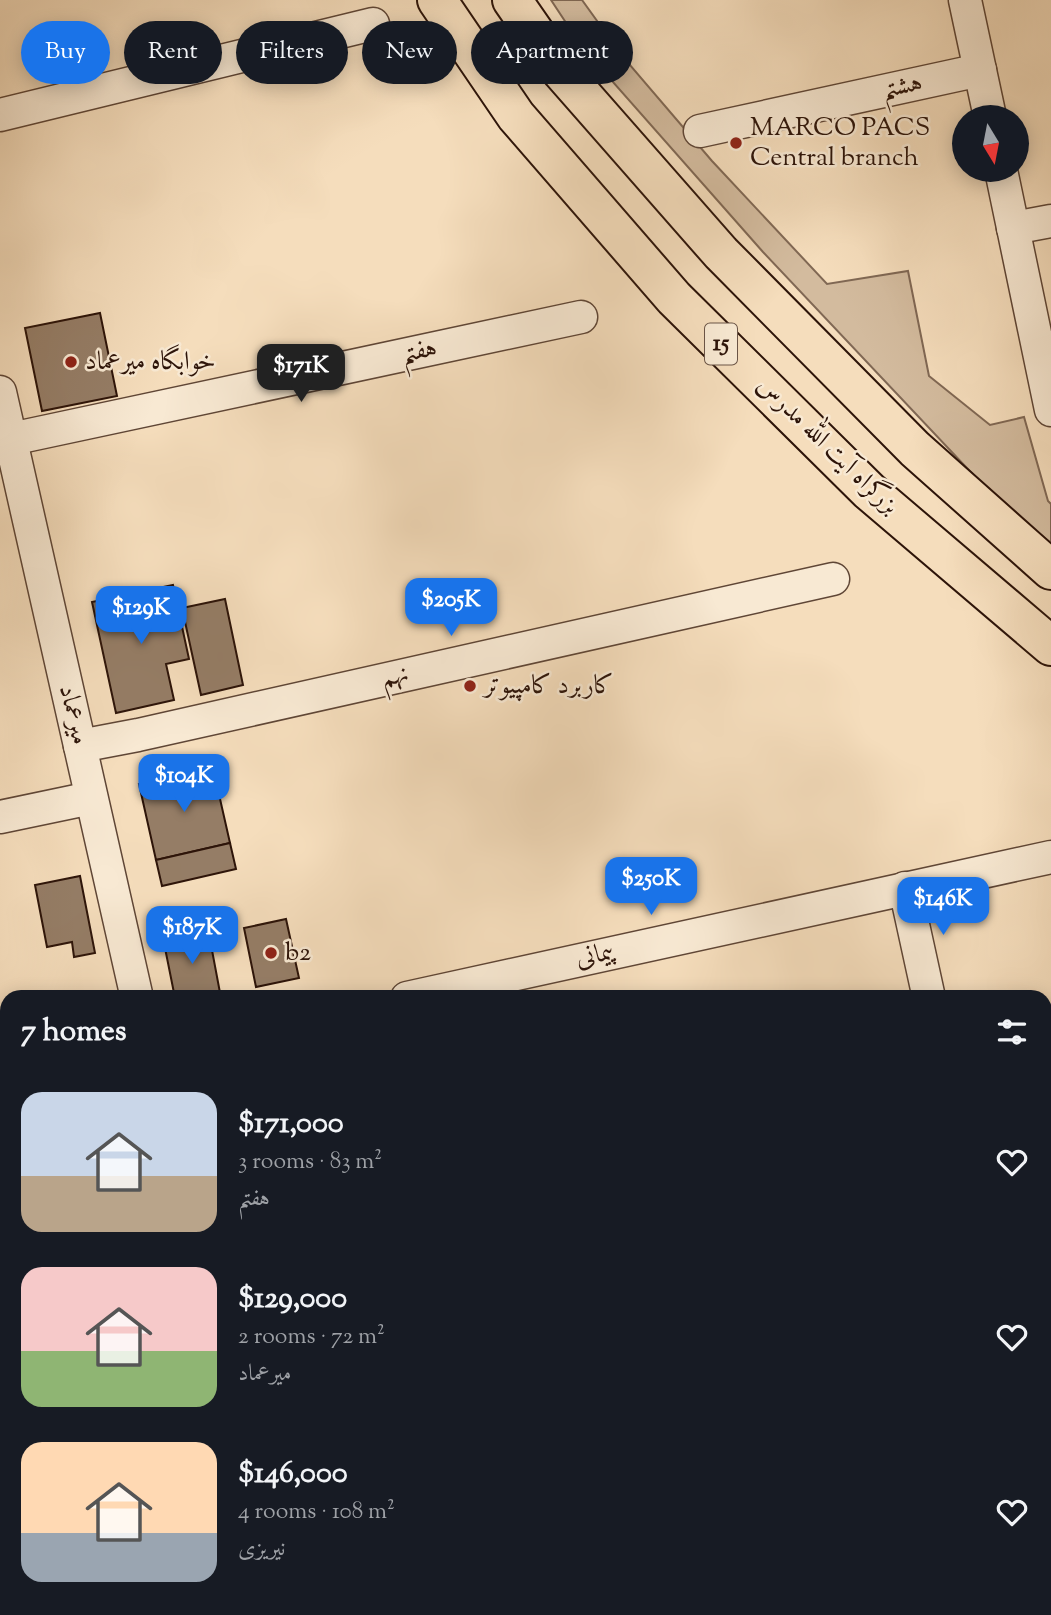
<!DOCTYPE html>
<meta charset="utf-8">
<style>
body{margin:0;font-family:"Sorts Mill Goudy",Amiri,serif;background:#242831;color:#f1f3f6;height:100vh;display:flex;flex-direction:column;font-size:26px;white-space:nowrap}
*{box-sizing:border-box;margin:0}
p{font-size:23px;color:#9ea1a6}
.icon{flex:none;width:38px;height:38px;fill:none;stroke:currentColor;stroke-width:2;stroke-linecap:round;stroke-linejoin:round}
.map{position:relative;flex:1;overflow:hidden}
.details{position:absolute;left:0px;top:990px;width:1052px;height:625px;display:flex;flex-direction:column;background:#171b24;border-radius:21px 21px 0 0;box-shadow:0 4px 18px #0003}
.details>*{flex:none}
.banner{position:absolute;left:21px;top:21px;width:700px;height:63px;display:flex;gap:14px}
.needle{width:46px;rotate:170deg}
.tools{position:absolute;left:952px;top:105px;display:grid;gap:14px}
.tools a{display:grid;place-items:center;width:77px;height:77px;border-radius:50%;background:#171b24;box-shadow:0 4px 18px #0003;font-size:35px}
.price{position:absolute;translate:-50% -60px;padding:0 16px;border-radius:14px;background:#1a73e8;color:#fff;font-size:23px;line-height:46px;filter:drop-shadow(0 2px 4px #0008)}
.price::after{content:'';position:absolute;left:50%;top:42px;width:21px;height:16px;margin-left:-10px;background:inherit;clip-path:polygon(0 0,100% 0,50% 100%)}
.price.selected{background:#222;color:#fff}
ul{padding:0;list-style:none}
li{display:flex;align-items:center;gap:21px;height:175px;padding:0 21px}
li span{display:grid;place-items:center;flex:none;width:196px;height:140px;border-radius:21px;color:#555}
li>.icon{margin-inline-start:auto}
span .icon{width:84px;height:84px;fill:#fffc;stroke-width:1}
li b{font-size:30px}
h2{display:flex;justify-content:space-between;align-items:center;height:84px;padding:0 21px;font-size:30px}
.chip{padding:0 24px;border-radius:32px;background:#171b24;box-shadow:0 4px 18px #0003;font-size:24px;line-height:63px}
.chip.selected{background:#1a73e8;color:#fff}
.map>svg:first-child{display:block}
</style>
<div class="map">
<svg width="1051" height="1615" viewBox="0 0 1051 1615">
<rect width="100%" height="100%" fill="#f5ddbc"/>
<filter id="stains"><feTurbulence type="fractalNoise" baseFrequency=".00286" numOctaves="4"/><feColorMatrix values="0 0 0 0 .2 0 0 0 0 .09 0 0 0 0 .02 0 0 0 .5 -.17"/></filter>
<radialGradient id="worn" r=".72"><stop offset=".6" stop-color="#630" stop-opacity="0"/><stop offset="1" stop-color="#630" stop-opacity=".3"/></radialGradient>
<path fill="#d3bb9e" stroke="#806854" stroke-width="2" d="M551 0H582L623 57 712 161 827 284 908 271 929 376 990 425 1024 417 1048 501 1051 504V543L999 502 763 252 582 47Z"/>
<g fill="#957d66" stroke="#2d1409" stroke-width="2">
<path d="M100 313 117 396 42 411 25 328Z"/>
<path d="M173 585 189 659 166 664 174 700 116 713 92 602Z"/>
<path d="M225 599 243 685 201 695 182 608Z"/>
<path d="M213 768 230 843 156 860 139 784Z"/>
<path d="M230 843 236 869 162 886 156 860Z"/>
<path d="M80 876 95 953 74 957 72 942 47 947 35 885Z"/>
<path d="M286 919 299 978 256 987 244 928Z"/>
<path d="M208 929 221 998H175L163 938Z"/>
<path d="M316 1608H388L390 1615H317Z"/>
<path d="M388 1608H460L461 1615H390Z"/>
</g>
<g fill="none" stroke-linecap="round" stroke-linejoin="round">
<defs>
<g id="service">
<path d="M1045 1469 1051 1465"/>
<path d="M792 1615 804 1608"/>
</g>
<g id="minor">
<path d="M965 0 990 117"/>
<path d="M0 115 373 24"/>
<path d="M700 131 980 70"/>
<path d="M1001 170 1051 410"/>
<path d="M1013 228 1051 221"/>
<path d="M0 392 137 998"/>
<path d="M11 439 581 317"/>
<path d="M80 746 138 735 833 579"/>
<path d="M0 817 91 798"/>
<path d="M905 888 929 998"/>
<path d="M407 998 1051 857"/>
<path d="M0 1130 7 1128"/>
<path d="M1045 1212 1051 1211"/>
<path d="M0 1411 7 1410"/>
<path d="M1045 1417 1051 1419"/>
<path d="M274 1608 275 1615"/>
<path d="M1033 1608 1035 1615"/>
</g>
<g id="primary">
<path d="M1045 1493 1051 1490"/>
<path d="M829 1615 841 1608"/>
</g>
<g id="trunk">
<path d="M437 0 516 116 674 298 869 491 1051 646"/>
<path d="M512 0 562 72 721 253 915 449 1051 570"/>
</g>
</defs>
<use href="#service" stroke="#5f4636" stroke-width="19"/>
<use href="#minor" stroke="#5f4636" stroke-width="35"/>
<use href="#primary" stroke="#2d1409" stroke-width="42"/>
<use href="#trunk" stroke="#2d1409" stroke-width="42"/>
<use href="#service" stroke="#f8e9d3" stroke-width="16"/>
<use href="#minor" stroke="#f8e9d3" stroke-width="32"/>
<use href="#primary" stroke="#f5ddbc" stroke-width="38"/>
<use href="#trunk" stroke="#f5ddbc" stroke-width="38"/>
</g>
<g fill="#8f2418" stroke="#f8e9d3" stroke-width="2.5">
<circle cx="736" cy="143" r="7"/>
<circle cx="71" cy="362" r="7"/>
<circle cx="470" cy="686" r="7"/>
<circle cx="271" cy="953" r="7"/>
</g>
<g text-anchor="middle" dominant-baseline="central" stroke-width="5" stroke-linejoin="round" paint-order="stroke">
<rect fill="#f8e9d3" stroke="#6a5446" stroke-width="2" x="705" y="323.5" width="32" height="41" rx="5"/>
<g font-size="24" font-weight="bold" fill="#2d1409">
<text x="721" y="344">15</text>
</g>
<g font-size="26" fill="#2d1409" stroke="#f8e9d3">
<text transform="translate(902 87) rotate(-12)">هشتم</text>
<text transform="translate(419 352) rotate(-12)">هفتم</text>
<text transform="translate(827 446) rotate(44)">بزرگراه آیت الله مدرس</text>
<text transform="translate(395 677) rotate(-13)">نهم</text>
<text transform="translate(73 715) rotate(77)">میرعماد</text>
<text transform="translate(595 956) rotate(-12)">پیمانی</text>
</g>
<g font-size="26" fill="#2d1409" stroke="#f8e9d3" text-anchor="start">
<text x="750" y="128">MARCO PACS<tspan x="750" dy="30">Central branch</tspan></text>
<text x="85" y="362">خوابگاه میرعماد</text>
<text x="484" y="686">کاربرد کامپیوتر</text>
<text x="285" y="953">b2</text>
</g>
</g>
<rect width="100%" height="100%" filter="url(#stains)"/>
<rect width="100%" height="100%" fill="url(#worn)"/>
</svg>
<div class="tools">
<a><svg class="needle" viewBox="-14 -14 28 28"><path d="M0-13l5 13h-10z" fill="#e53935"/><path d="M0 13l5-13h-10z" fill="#9ea1a6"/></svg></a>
</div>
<b class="price selected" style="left:301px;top:404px">$171K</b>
<b class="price" style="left:451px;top:638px">$205K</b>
<b class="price" style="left:141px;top:646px">$129K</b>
<b class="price" style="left:184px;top:814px">$104K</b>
<b class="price" style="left:651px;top:917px">$250K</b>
<b class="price" style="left:943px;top:937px">$146K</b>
<b class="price" style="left:192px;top:966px">$187K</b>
<div class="banner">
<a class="chip selected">Buy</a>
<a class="chip">Rent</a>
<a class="chip">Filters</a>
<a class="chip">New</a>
<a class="chip">Apartment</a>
</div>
<section class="details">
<h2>7 homes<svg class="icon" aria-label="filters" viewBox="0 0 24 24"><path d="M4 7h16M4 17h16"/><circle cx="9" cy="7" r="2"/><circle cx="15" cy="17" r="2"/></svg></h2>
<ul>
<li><span style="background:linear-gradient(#c9d6e8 60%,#b9a48a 0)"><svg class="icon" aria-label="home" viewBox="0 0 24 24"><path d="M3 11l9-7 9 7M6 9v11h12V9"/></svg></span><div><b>$171,000</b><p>3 rooms · 83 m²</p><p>هفتم</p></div><svg class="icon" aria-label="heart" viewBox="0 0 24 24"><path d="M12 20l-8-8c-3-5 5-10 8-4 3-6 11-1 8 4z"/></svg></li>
<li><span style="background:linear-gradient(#f6c9c9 60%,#8fb573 0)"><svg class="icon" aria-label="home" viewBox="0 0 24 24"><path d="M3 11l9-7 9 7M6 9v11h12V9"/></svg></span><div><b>$129,000</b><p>2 rooms · 72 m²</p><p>میرعماد</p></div><svg class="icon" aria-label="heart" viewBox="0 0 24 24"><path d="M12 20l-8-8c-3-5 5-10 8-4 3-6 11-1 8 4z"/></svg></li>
<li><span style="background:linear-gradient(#ffd9b3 65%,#9aa5b1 0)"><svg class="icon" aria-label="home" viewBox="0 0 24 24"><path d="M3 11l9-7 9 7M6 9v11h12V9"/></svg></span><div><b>$146,000</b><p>4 rooms · 108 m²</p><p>نیریزی</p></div><svg class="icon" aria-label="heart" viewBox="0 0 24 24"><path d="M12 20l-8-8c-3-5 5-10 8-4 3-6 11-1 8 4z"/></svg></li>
</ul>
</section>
</div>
